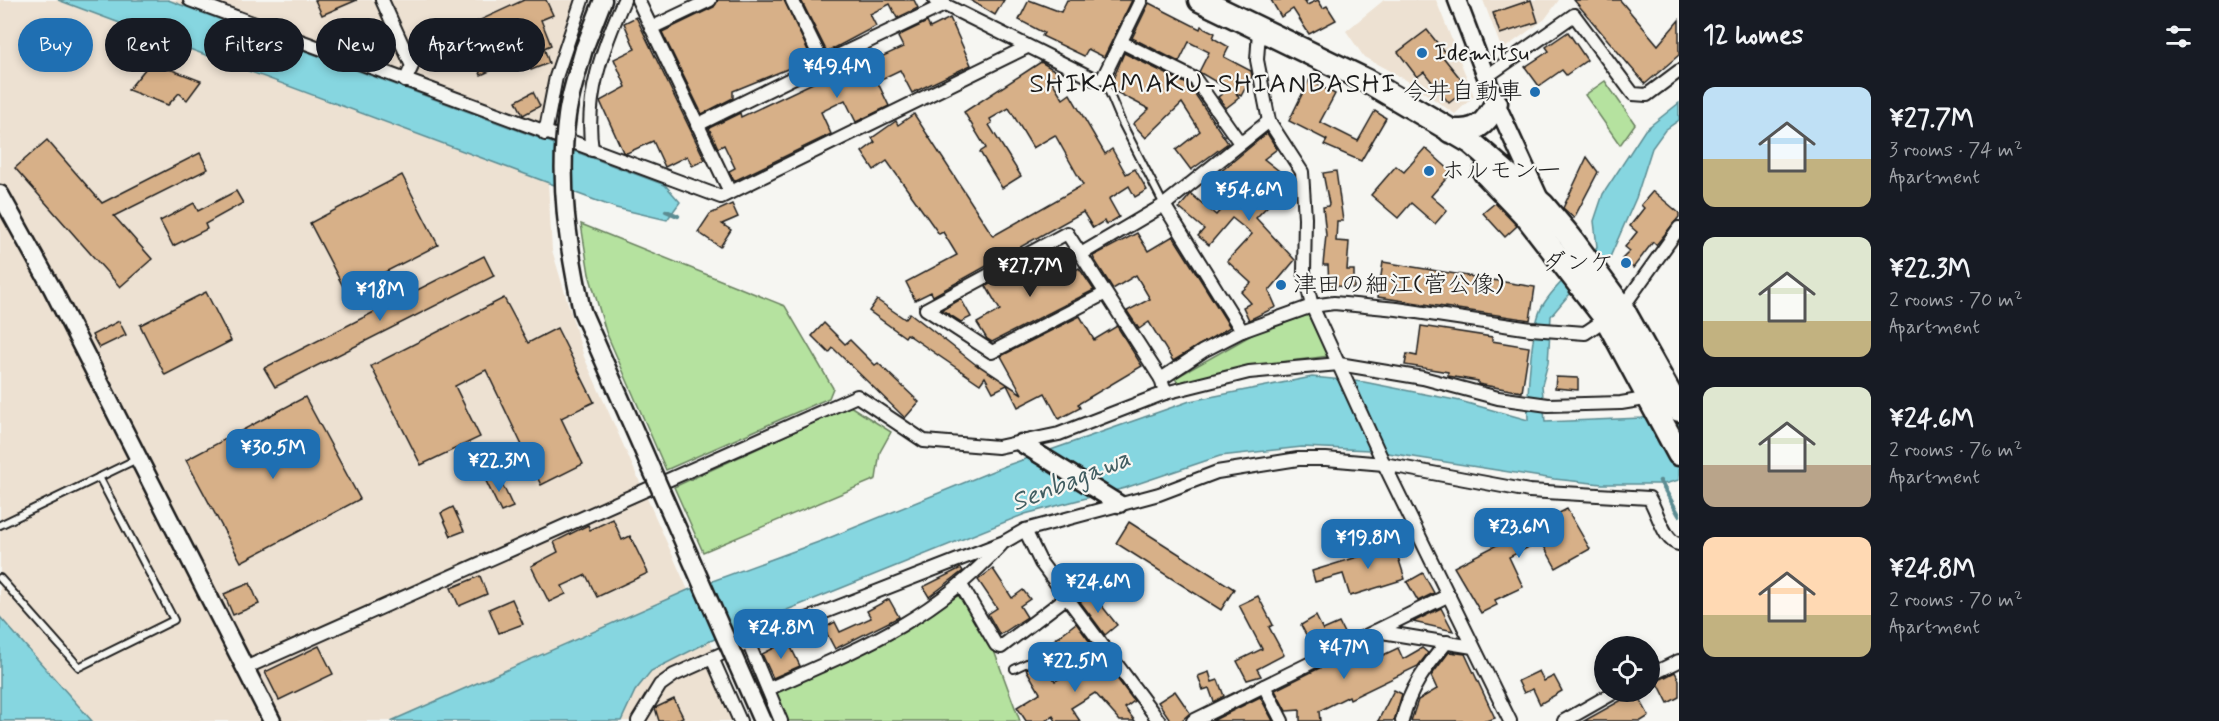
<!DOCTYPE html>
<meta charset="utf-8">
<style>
body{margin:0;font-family:Mynerve,"Klee One",sans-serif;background:#20242c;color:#f1f3f6;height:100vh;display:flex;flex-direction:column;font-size:22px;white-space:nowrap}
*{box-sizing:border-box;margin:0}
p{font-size:20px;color:#9ea1a6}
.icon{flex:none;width:33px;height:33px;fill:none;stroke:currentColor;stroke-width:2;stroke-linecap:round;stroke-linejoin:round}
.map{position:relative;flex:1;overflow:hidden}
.sheet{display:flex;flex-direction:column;background:#171b24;width:540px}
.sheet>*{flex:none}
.banner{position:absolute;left:18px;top:18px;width:570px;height:54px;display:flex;gap:12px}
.controls{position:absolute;left:1594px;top:636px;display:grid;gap:12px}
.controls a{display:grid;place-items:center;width:66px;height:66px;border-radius:50%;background:#171b24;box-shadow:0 3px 9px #0003;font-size:30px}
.price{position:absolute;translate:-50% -51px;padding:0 14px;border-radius:12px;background:#1f6fb2;color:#fff;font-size:20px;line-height:39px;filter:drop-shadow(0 2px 3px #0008)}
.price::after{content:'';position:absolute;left:50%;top:36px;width:18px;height:14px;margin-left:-9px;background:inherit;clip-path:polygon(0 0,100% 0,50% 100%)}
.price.on{background:#222;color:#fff}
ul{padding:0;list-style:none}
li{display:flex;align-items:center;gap:18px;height:150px;padding:0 24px}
li span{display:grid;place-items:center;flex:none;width:168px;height:120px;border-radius:12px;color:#555}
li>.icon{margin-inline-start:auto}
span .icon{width:72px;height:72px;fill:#fffc;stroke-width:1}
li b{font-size:26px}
h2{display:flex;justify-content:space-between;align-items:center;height:72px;padding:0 24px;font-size:26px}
.tag{padding:0 21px;border-radius:27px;background:#171b24;box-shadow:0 3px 9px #0003;font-size:21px;line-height:54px}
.tag.on{background:#1f6fb2;color:#fff}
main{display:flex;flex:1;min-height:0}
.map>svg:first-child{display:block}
</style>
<main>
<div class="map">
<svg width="1679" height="721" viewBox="0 0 1679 721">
<rect width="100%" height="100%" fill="#f6f6f2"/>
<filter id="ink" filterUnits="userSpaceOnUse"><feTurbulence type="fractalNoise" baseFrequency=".0167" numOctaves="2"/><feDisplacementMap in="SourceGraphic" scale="12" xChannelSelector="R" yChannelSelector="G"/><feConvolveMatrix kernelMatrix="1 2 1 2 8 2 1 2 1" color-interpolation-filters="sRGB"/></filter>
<g filter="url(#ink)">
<g fill="#ede1d2">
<path d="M0 0H56L548 183 552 250 584 357 688 590 391 721H92L0 617Z"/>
<path d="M168 0H577L566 23 545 102V140Z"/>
<path d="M1384 0H1436L1474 96 1455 114 1406 80 1364 57 1346 31Z"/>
<path d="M1483 0H1559L1545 19 1502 50Z"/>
<path d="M710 641 744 721H621L635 691 651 671Z"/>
</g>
<g fill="#b5e29f" stroke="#687f5e" stroke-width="1.5">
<path d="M1605 81 1635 124 1620 145 1585 95Z"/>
<path d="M581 224 785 306 833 388 829 398 666 470 606 332 589 274Z"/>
<path d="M1308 315 1329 356 1252 366 1178 384 1175 378 1255 333Z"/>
<path d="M850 406 891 432 880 452 876 479 703 552 674 487Z"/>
<path d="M963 595 993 648 1020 721H786L774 693 909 628 954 597Z"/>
</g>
<g fill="#86d6e0" stroke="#5c8c92" stroke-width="1.5">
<path d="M58 0H168L665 185 680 202 667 220 616 208Z"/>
<path d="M1679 103V120L1665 130 1652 148 1636 198 1610 257 1567 297 1551 316 1548 363 1542 385 1545 422 1642 418 1679 411V480L1664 484H1602L1554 479 1369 450 1302 447 1220 456 1125 488 1025 514 710 641 651 671 635 691 621 721H391L688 590 824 540 1005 466 1190 401 1312 377 1364 382 1460 401 1528 420C1527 396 1531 323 1543 305 1556 284 1580 265 1597 247L1594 221 1603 194 1645 130Z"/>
<path d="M0 617 92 721H0Z"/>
</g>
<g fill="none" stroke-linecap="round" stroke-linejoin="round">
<g stroke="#5c8c92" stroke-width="4.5">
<path d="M666 211 678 216"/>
<path d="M1660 481 1679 515"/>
</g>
</g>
<g fill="#d7b088" stroke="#1c1c1c" stroke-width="1.5">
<path d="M315 0H357L322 15Z"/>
<path d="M524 0H546L553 15 541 20 551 45 544 48 549 63 531 70 516 31 495 41 505 64 481 75 471 52 428 72 417 49Z"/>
<path d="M718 0H784L812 59 733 91V98L702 114 662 32 714 7Z"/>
<path d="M801 0H914L918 8 897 18 890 4 870 14 876 26 827 52Z"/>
<path d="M970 0H1004L995 15Z"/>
<path d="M1029 0 1061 12 1067 0H1132L1104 57 1088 49 1084 56 1042 36 1044 33 1019 20Z"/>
<path d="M1271 0H1308L1305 2 1307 5 1318 0 1323 8 1327 6 1336 20 1309 34 1293 9 1281 17Z"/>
<path d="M1531 0 1538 22 1500 34 1493 13Z"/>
<path d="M1574 0H1620L1658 45 1679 20V55L1645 84Z"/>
<path d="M1149 3 1200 29 1201 26 1215 33 1213 38 1229 47 1224 57 1251 71 1252 76 1241 96 1236 93 1239 98 1226 108 1218 97 1228 89 1199 72 1209 52 1189 42 1179 62 1132 38Z"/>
<path d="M636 17 705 160 692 166 687 156 665 167 653 141 627 153 623 152 600 101 626 87 614 59 635 49 624 23Z"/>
<path d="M950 18 971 65 912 93 900 70 877 81 889 106 856 122 845 100 821 112 831 134 734 181 729 171 735 168 724 145 718 148 709 128 740 113 741 117 840 70 842 75 903 47 898 37 904 33 927 22 930 28Z"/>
<path d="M1427 30 1446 54 1443 57 1468 88 1449 103 1424 72 1417 77 1398 52Z"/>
<path d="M1568 32 1587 60 1566 75 1562 70 1539 86 1525 67 1549 51 1546 47Z"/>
<path d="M1124 53 1189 85 1228 143 1191 170 1176 150 1200 131 1182 103 1146 138 1133 124 1149 109 1114 91 1111 84Z"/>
<path d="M151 62 201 81 187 100 179 93 168 105 128 90Z"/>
<path d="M1041 62 1059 73 1050 78 1063 99 1070 94 1105 154 1112 149 1126 174 1135 169 1147 190 1135 197 1129 186 1109 199 1119 217 1106 225 1104 221 1093 228 1083 212 933 296 931 292 915 300 906 282 957 255 943 232 939 234 887 161 874 170 862 152 875 142 872 138 896 121 898 125 914 114 993 236 1083 185 1055 135 1033 148 1009 108 990 119 992 123 989 125 1021 176 1002 188 980 152 986 148 964 112Z"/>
<path d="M1309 80 1335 94 1320 122 1358 141 1375 111 1386 118 1361 161 1324 145 1327 140 1289 121Z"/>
<path d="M533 92 540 106 523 115 516 101Z"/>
<path d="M1267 133 1277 149 1264 159 1292 181 1256 218 1295 260 1269 291 1276 307 1249 320 1243 307 1251 303 1241 292 1251 283 1227 261 1252 234 1232 218 1209 245 1198 236 1204 229 1179 208 1191 194 1216 215 1233 196 1213 178Z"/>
<path d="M47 140 102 203 200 153 208 169 114 216 152 259 120 287 15 168Z"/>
<path d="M1425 148 1452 172 1431 196 1447 210 1435 224 1411 203 1398 218 1371 195 1396 166 1404 172Z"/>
<path d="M1587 157 1598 172 1574 218 1563 208Z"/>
<path d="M1336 171 1343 221H1337L1336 241 1349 242 1347 270H1354V288L1329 285 1328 265H1323L1326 235 1323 207 1328 206 1329 204 1323 173Z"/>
<path d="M402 175 438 245 346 292 310 223Z"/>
<path d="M236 191 243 203 205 224 207 229 173 246 160 221 194 203 198 211Z"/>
<path d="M1653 191 1679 213V217L1656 245 1653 242 1633 268 1622 259 1630 251 1625 247 1637 232 1630 226 1644 208 1641 205Z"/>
<path d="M1495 203 1517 226 1505 237 1483 213Z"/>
<path d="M732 204 738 217 722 224 731 230 720 247 698 232 710 214Z"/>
<path d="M1137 233 1148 251 1173 236 1230 327 1173 361 1149 322 1139 329 1127 311 1150 299 1136 275 1113 289 1094 259 1093 256Z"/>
<path d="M484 256 494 276 275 387 264 368Z"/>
<path d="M1039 258 1054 282 1079 268 1094 290 992 342 987 339 977 323 1000 310 986 286Z"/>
<path d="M1383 262 1535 287 1530 320 1378 297Z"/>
<path d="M206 292 231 341 165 375 140 325Z"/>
<path d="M504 298 528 343 557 328 594 402 561 418 583 464 541 485 486 370 455 386 480 437 421 465 371 366Z"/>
<path d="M961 299 971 317 961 322 942 310Z"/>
<path d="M877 300 905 319 910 313 979 367 978 365 1022 394 1001 356 1080 316 1094 340 1117 326 1142 366 1078 404 1080 408 1059 419 1045 393 1018 407 1007 385 993 392 985 377 980 384 907 334 905 337 869 311Z"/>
<path d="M119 321 126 335 99 348 92 335Z"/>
<path d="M824 323 845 344 850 340 875 365 878 363 919 402 905 418 833 348 829 353 812 336Z"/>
<path d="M1421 326 1492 337V341L1529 347 1522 392 1478 384V381L1448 376V372L1405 365 1407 354 1417 356Z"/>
<path d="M1556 377 1578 378V390L1555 388Z"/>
<path d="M305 397 360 499 241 562 186 460Z"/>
<path d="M497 473 513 507 501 512 485 479Z"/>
<path d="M453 507 464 531 451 536 441 513Z"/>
<path d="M1567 509 1590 549 1556 568 1541 541 1509 557 1523 587 1495 600 1497 605 1481 613 1454 567Z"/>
<path d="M613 519 622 540 630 536 648 573 597 597 586 575 562 586 566 594 549 602 531 566 558 552 554 542 588 525 590 530Z"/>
<path d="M1129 522 1234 589 1221 610 1116 543Z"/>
<path d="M1406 542 1409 554 1398 557 1405 579 1350 596 1343 574 1315 582 1312 571Z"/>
<path d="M961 568 963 571 929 597 923 587Z"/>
<path d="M993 569 1012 598 1023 590 1030 599 1020 606 1027 617 1000 635 988 614 997 608 978 580Z"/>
<path d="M1423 573 1434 593 1418 601 1407 582Z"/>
<path d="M480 576 487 594 459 606 451 588Z"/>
<path d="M250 583 259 604 233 615 224 594Z"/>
<path d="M1088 592 1095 603 1098 601 1117 625 1105 635 1078 599Z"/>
<path d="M1258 596 1273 625 1269 627 1284 655 1257 669 1261 676 1247 680 1237 661 1262 649 1239 605Z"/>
<path d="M512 599 523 624 499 633 489 609Z"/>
<path d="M889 599 899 617 835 649 824 628 835 622 840 632 871 618 867 611Z"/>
<path d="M1441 608 1453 631 1413 622Z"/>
<path d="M1316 616 1323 630 1339 623 1346 637 1315 652 1301 625Z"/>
<path d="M1076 623 1095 649 1084 655 1040 651Z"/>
<path d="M788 641 800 666 773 678 762 654Z"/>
<path d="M1370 643 1377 658 1398 648 1403 659 1422 648 1428 653 1418 666 1350 699 1349 696 1319 711 1320 721H1300V710L1286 711 1275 690Z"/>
<path d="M319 646 333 674 279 700 265 672Z"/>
<path d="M1449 652 1465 654 1495 718 1486 721H1411L1418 700 1437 689 1431 676Z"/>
<path d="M1101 657 1134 701 1125 708 1135 721H1120L1095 693 1071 708 1080 721H1056L1053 716 1045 721H1026L1017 707 1040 693 1026 669 1044 661 1055 681Z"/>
<path d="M1539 671 1544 681 1554 676 1562 691 1540 704 1533 689 1524 693 1518 681Z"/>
<path d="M1209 672 1212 682 1218 680 1224 696 1214 702 1209 688 1203 690 1198 676Z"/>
<path d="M1675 672 1679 680V697L1668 703 1657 681Z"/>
<path d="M1394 690 1402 694 1394 721H1378Z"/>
<path d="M1175 691 1190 713 1181 721H1171L1158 702Z"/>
<path d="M1636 692 1649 716 1641 721H1584Z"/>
<path d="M1260 697 1273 721H1212Z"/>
<path d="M674 699 683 717 675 721H659L655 708Z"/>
</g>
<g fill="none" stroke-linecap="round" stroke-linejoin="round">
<defs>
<g id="lane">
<path d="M1103 78 1122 123 1164 205"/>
<path d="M0 525 137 459"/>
<path d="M0 578 79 667 174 620 99 477"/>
<path d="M1014 669 1044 655 1085 660 1105 649"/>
</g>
<g id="street">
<path d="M190 0 721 197 1027 47"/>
<path d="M382 0 412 66 405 81"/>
<path d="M638 0 730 192"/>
<path d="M935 0 1094 79 1103 78 1141 0"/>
<path d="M651 28 710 0"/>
<path d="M1259 31 1257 60 1269 121 1302 172 1305 218 1304 272 1312 306 1384 464 1510 721"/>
<path d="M1121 42 1195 79 1240 143"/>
<path d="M823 63 944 5"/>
<path d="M1486 77 1574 15 1633 94 1647 95 1679 71"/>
<path d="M697 125 823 63 792 0"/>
<path d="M545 134 556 77 582 0"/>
<path d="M592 150C584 98 603 47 624 0"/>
<path d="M1164 205 1242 331"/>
<path d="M1081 254 1164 205 1269 121"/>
<path d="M1161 379 1203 351 1242 331 1312 306 1334 303 1397 309 1531 329 1585 333 1622 308 1679 228"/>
<path d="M1165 393 1249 372 1339 364 1423 378 1498 398 1548 405 1621 403 1651 398"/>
<path d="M1025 530 1041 563 1159 721"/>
<path d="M961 585 996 645 1001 647 1067 597"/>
<path d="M1376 631 1473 647"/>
<path d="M748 642 781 721"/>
<path d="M712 658 740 721"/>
<path d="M245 668 857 396 924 441 998 447 1059 434 1165 393 1161 379 1067 233 926 309 992 352 1104 294"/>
<path d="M1650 675 1679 661"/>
<path d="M1264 686 1282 721"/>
<path d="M768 689C859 649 933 620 1001 545"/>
<path d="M638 721 660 685 674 675 748 642 1004 542 1025 530 1159 494 1217 472 1298 459H1326L1384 464 1529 491 1649 498C1658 512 1664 542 1679 544"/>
<path d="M1193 721 1449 595"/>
<path d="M1402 721C1409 689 1426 667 1447 642"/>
<path d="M1564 721 1615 692"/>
</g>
<g id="secondary">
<path d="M1457 0 1496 103 1540 199"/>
<path d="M584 49 603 0"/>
<path d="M0 194 52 288 272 721"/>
<path d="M1021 443 1119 504"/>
</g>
<g id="highway">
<path d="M1200 0 1367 81 1472 143 1543 205 1570 237 1622 308 1679 410"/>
<path d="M1450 131C1475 132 1485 127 1496 103"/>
<path d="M1485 173 1527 217 1607 320 1679 454"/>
</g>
</defs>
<use href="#lane" stroke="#1c1c1c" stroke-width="10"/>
<use href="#street" stroke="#1c1c1c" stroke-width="16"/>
<use href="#secondary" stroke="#1c1c1c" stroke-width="21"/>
<use href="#highway" stroke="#1c1c1c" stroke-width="27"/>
<use href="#lane" stroke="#f6f6f2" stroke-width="6"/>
<use href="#street" stroke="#f6f6f2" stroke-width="12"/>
<use href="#secondary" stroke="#f6f6f2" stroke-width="16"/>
<use href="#highway" stroke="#f6f6f2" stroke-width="22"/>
<defs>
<path id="secondary-bridge" d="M584 49C578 71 570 93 567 116 558 182 568 246 582 311L762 721"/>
</defs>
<use href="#secondary-bridge" stroke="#1c1c1c" stroke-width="21" stroke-linecap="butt"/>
<use href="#secondary-bridge" stroke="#f6f6f2" stroke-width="16"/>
</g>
</g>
<g fill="#1f6fb2" stroke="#f6f6f2" stroke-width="2">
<circle cx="1422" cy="53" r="6"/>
<circle cx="1535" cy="92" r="6"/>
<circle cx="1429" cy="171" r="6"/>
<circle cx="1626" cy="263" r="6"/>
<circle cx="1281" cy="285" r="6"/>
</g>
<g text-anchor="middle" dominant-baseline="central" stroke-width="4.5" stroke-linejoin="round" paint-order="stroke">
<g font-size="24" fill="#1c1c1c" stroke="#f6f6f2" text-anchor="start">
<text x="1434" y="53">Idemitsu</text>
<text x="1523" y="92" text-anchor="end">今井自動車</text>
<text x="1441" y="171">ホルモン一</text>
<text x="1614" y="263" text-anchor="end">ダンケ</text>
<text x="1293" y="285">津田の細江(菅公像)</text>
</g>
<g font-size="26" font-style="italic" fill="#415d61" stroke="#f6f6f2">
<text transform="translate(1071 481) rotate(-22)">Senbagawa</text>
</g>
<g font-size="27" letter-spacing="1.5" fill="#1c1c1c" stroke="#f6f6f2">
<text x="1213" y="84">SHIKAMAKU-SHIANBASHI</text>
</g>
</g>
</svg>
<div class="controls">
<a><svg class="icon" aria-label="locate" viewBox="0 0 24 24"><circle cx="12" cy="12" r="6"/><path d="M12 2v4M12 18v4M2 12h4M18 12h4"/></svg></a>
</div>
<b class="price" style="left:837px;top:99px">¥49.4M</b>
<b class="price" style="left:1249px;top:222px">¥54.6M</b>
<b class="price on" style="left:1030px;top:298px">¥27.7M</b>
<b class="price" style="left:380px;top:322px">¥18M</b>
<b class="price" style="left:273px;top:480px">¥30.5M</b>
<b class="price" style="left:499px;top:493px">¥22.3M</b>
<b class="price" style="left:1519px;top:559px">¥23.6M</b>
<b class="price" style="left:1368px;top:570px">¥19.8M</b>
<b class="price" style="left:1098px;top:614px">¥24.6M</b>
<b class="price" style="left:781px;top:660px">¥24.8M</b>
<b class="price" style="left:1344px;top:680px">¥47M</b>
<b class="price" style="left:1075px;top:693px">¥22.5M</b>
<div class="banner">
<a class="tag on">Buy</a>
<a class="tag">Rent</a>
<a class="tag">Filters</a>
<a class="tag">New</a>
<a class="tag">Apartment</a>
</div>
</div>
<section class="sheet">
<h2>12 homes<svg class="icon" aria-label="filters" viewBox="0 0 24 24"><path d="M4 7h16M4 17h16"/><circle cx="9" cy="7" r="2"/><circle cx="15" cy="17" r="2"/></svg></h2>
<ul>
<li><span style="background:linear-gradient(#bfe0f5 60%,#c2b280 0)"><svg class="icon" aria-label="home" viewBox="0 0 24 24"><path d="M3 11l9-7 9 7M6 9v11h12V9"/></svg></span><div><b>¥27.7M</b><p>3 rooms · 74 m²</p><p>Apartment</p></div></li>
<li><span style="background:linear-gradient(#dfe7d0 70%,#c2b280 0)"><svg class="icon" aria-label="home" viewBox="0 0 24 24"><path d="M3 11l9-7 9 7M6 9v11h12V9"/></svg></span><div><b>¥22.3M</b><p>2 rooms · 70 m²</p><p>Apartment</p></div></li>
<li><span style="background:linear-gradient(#dfe7d0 65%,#b9a48a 0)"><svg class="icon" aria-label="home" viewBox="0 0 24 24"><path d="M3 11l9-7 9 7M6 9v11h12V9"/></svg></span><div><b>¥24.6M</b><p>2 rooms · 76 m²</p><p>Apartment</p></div></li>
<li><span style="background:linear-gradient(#ffd9b3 65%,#c2b280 0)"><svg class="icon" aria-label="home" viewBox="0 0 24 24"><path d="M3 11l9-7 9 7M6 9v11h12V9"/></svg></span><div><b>¥24.8M</b><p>2 rooms · 70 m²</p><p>Apartment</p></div></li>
</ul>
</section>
</main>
